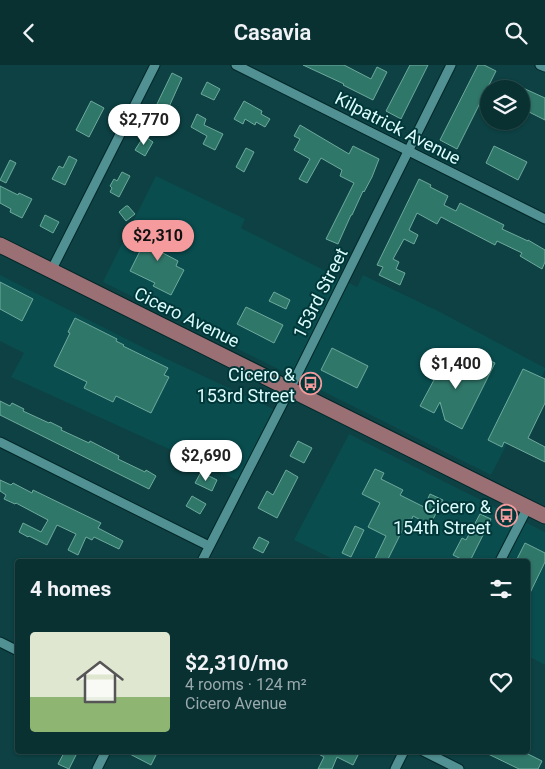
<!DOCTYPE html>
<meta charset="utf-8">
<style>
body{margin:0;font-family:Roboto,sans-serif;background:#13393a;color:#f1f3f6;height:100vh;display:flex;flex-direction:column;font-size:19px;white-space:nowrap}
*{box-sizing:border-box;margin:0}
p{font-size:16px;color:#99a9ac}
.icon{flex:none;width:28px;height:28px;fill:none;stroke:currentColor;stroke-width:2;stroke-linecap:round;stroke-linejoin:round}
.map{position:relative;flex:1;overflow:hidden}
.panel{position:absolute;left:15px;top:494px;width:515px;height:195px;display:flex;flex-direction:column;background:#0a3132;border-radius:5px;box-shadow:0 1px 4px #0004,0 0 0 1px #2a4c4d}
.panel>*{flex:none}
.controls{position:absolute;left:480px;top:15px;display:grid;gap:10px}
.controls a{display:grid;place-items:center;width:50px;height:50px;border-radius:50%;background:#0a3132;box-shadow:0 1px 4px #0004,0 0 0 1px #2a4c4d;font-size:25px}
.price{position:absolute;translate:-50% -42px;padding:0 11px;border-radius:18px;background:#fff;color:#222;font-size:16px;line-height:32px;filter:drop-shadow(0 1px 2px #0008)}
.price::after{content:'';position:absolute;left:50%;top:30px;width:15px;height:11px;margin-left:-8px;background:inherit;clip-path:polygon(0 0,100% 0,50% 100%)}
.price.current{background:#f59b9d;color:#111}
ul{padding:0;list-style:none}
li{display:flex;align-items:center;gap:15px;height:125px;padding:0 15px}
li span{display:grid;place-items:center;flex:none;width:140px;height:100px;border-radius:5px;color:#555}
li>.icon{margin-inline-start:auto}
span .icon{width:60px;height:60px;fill:#fffc;stroke-width:1}
li b{font-size:21px}
h2{display:flex;justify-content:space-between;align-items:center;height:60px;padding:0 15px;font-size:21px}
header{display:flex;justify-content:space-between;align-items:center;height:65px;padding:0 15px;background:#0a3132;font-size:22px;font-weight:600}
.map>svg:first-child{display:block}
</style>
<header><svg class="icon" aria-label="back" viewBox="0 0 24 24"><path d="M15 5l-7 7 7 7"/></svg>Casavia<svg class="icon" aria-label="search" viewBox="0 0 24 24"><circle cx="10" cy="10" r="6"/><path d="M15 15l6 6"/></svg></header>
<div class="map">
<svg width="545" height="704" viewBox="0 0 545 704">
<rect width="100%" height="100%" fill="#0d4143"/>
<g fill="#094d4f">
<path d="M156 111 245 154 241 163 357 222 363 210 440 247 545 303V305L491 410 103 217Z"/>
<path d="M0 210 150 286 284 349 246 419 11 312 24 288 0 276Z"/>
<path d="M349 369 545 467V600L528 591V496H337L294 475Z"/>
</g>
<g fill="#2f7769" stroke="#6eaa9c">
<path d="M303 0H344L371 14 377 2 387 7 373 35 343 20 344 19Z"/>
<path d="M410 0H428L401 54 386 46Z"/>
<path d="M478 0H484L496 6 457 84 440 75Z"/>
<path d="M172 8 182 13 168 44 157 39Z"/>
<path d="M207 17 220 24 214 35 201 29Z"/>
<path d="M523 23 545 33V55L521 43V27Z"/>
<path d="M91 36 104 43 89 72 76 65Z"/>
<path d="M244 36 262 46 261 49 270 54 265 62 256 57 255 60 245 54 243 59 234 54Z"/>
<path d="M197 49 206 54 204 60 223 69 215 85 203 79 207 71 191 62Z"/>
<path d="M300 60 349 89 353 81 379 94 372 112 364 127 363 126 352 150H351L338 179 326 174 354 118 340 111 342 105 321 93 307 118 299 114 310 94 294 85 300 74 294 71Z"/>
<path d="M144 71 153 77 145 91 135 85Z"/>
<path d="M494 81 527 97 518 115 486 98Z"/>
<path d="M246 83 254 87 244 107 236 102Z"/>
<path d="M69 91 77 95 65 120 52 114 59 101 63 103Z"/>
<path d="M10 95 16 98 6 118 0 115Z"/>
<path d="M122 107 130 111 119 132 110 127 112 123 110 121 114 114 117 116Z"/>
<path d="M419 114 431 120 430 122 448 131 444 140 456 146 460 138 504 160 502 164 528 176V175L545 185V197L542 204 520 191 522 188 497 176 495 180 441 152 437 159 417 148 409 165 418 170 414 179 404 174 393 194 399 197 396 204 405 208 400 220 379 210 383 202 377 200Z"/>
<path d="M0 121 18 130 19 128 32 134 22 153 10 147 11 144 0 138Z"/>
<path d="M126 141H128L135 149 126 156 119 147Z"/>
<path d="M45 150 59 157 53 168 40 161Z"/>
<path d="M154 158 171 166 161 187 178 196 176 201 184 205 171 230 153 221 155 218 130 206Z"/>
<path d="M0 217 33 234 22 256 0 244Z"/>
<path d="M274 227 290 235 286 244 269 236Z"/>
<path d="M246 242 283 260 274 278 237 259Z"/>
<path d="M75 253 117 274 116 276 124 280 123 281 168 303 164 310 169 312 151 348 116 331 113 337 84 323 87 317 54 301 70 268 68 267Z"/>
<path d="M332 283 368 301 357 323 321 305Z"/>
<path d="M449 287 462 293 457 303 475 312 484 293 495 298 462 364 445 355 440 337 434 348 420 341Z"/>
<path d="M523 304 545 314V338L528 373 545 382V397L504 377 502 382 488 375Z"/>
<path d="M0 336 10 341 12 338 24 344 23 346 49 358 50 357 62 363 61 365 89 378 90 376 119 391 118 394 145 407 146 405 156 411 149 424 0 350Z"/>
<path d="M298 376 312 383 304 398 290 391Z"/>
<path d="M375 404 384 408 381 414 403 425 400 430 424 442 430 429 443 435 430 460 413 451 411 456 408 454 387 496H374L386 471 368 462 380 438 362 429Z"/>
<path d="M286 405 298 412 277 453 258 443 267 426 273 430Z"/>
<path d="M201 407 217 415 212 426 195 418Z"/>
<path d="M0 415 11 420 13 418 32 428 33 425 101 458 98 463 123 476 119 484 94 472 92 475 86 472 78 490 68 485 76 469 57 460 47 480 29 471 28 472 19 467 23 458 41 467 48 455 16 438 15 439 4 434 6 430 0 426Z"/>
<path d="M192 431 206 439 200 449 186 441Z"/>
<path d="M480 449 491 454 470 496H465L453 490 462 473 466 475Z"/>
<path d="M355 461 364 465 351 492 342 488Z"/>
<path d="M259 472 269 477 263 488 253 483Z"/>
<path d="M525 478 545 488V497L528 532V496H516Z"/>
<path d="M65 686H69L76 690 69 704 58 699Z"/>
<path d="M124 686H158L151 700Z"/>
<path d="M313 686H360L353 700 337 692 332 704H318L324 692Z"/>
<path d="M482 686H522L542 696 538 704H519Z"/>
</g>
<g fill="none" stroke-linecap="round" stroke-linejoin="round">
<defs>
<g id="street">
<path d="M236 0 545 154"/>
<path d="M540 0 545 2"/>
<path d="M51 206 155 0"/>
<path d="M0 377 209 481"/>
<path d="M202 496 290 324 451 0"/>
<path d="M500 496 528 442"/>
<path d="M0 577 18 586"/>
<path d="M423 686 459 704"/>
<path d="M97 704 106 686"/>
<path d="M395 704 404 686"/>
</g>
<path id="primary" d="M0 180 545 451"/>
</defs>
<use href="#street" stroke="#022627" stroke-width="11"/>
<use href="#primary" stroke="#022627" stroke-width="17"/>
<use href="#street" stroke="#519193" stroke-width="9"/>
<use href="#primary" stroke="#9a7075" stroke-width="15"/>
</g>
<defs>
<symbol id="bus-ring" viewBox="-11 -11 22 22"><circle r="9.5" fill="#003739" stroke="#f59b9d" stroke-width="1.5"/><path d="M-5-6H5V4H4V6H2V4H-2V6H-4V4H-5ZM-3.5-4V0h7V-4ZM-3.5 1.2v1.5H-2V1.2ZM2 1.2v1.5H3.5V1.2Z" fill="#f59b9d"/></symbol>
</defs>
<g fill-rule="evenodd">
<use href="#bus-ring" x="298" y="306" width="25" height="25"/>
<use href="#bus-ring" x="494" y="438" width="25" height="25"/>
</g>
<g text-anchor="middle" dominant-baseline="central" stroke-width="4" stroke-linejoin="round" paint-order="stroke">
<g font-size="18" fill="#dcfcfc" stroke="#003739">
<text transform="translate(398 63) rotate(27)">Kilpatrick Avenue</text>
<text transform="translate(320 228) rotate(-63)">153rd Street</text>
<text transform="translate(187 252) rotate(26)">Cicero Avenue</text>
</g>
<g font-size="18" fill="#dcfcfc" stroke="#003739" text-anchor="end">
<text x="295" y="309">Cicero &amp;<tspan x="295" dy="21">153rd Street</tspan></text>
<text x="491" y="441">Cicero &amp;<tspan x="491" dy="21">154th Street</tspan></text>
</g>
</g>
</svg>
<div class="controls">
<a><svg class="icon" aria-label="layers" viewBox="0 0 24 24"><path d="M12 4l9 5-9 5-9-5zM3 14l9 5 9-5"/></svg></a>
</div>
<b class="price" style="left:144px;top:81px">$2,770</b>
<b class="price current" style="left:158px;top:197px">$2,310</b>
<b class="price" style="left:456px;top:325px">$1,400</b>
<b class="price" style="left:206px;top:417px">$2,690</b>
<section class="panel">
<h2>4 homes<svg class="icon" aria-label="filters" viewBox="0 0 24 24"><path d="M4 7h16M4 17h16"/><circle cx="9" cy="7" r="2"/><circle cx="15" cy="17" r="2"/></svg></h2>
<ul>
<li><span style="background:linear-gradient(#dfe7d0 65%,#8fb573 0)"><svg class="icon" aria-label="home" viewBox="0 0 24 24"><path d="M3 11l9-7 9 7M6 9v11h12V9"/></svg></span><div><b>$2,310/mo</b><p>4 rooms · 124 m²</p><p>Cicero Avenue</p></div><svg class="icon" aria-label="heart" viewBox="0 0 24 24"><path d="M12 20l-8-8c-3-5 5-10 8-4 3-6 11-1 8 4z"/></svg></li>
</ul>
</section>
</div>
